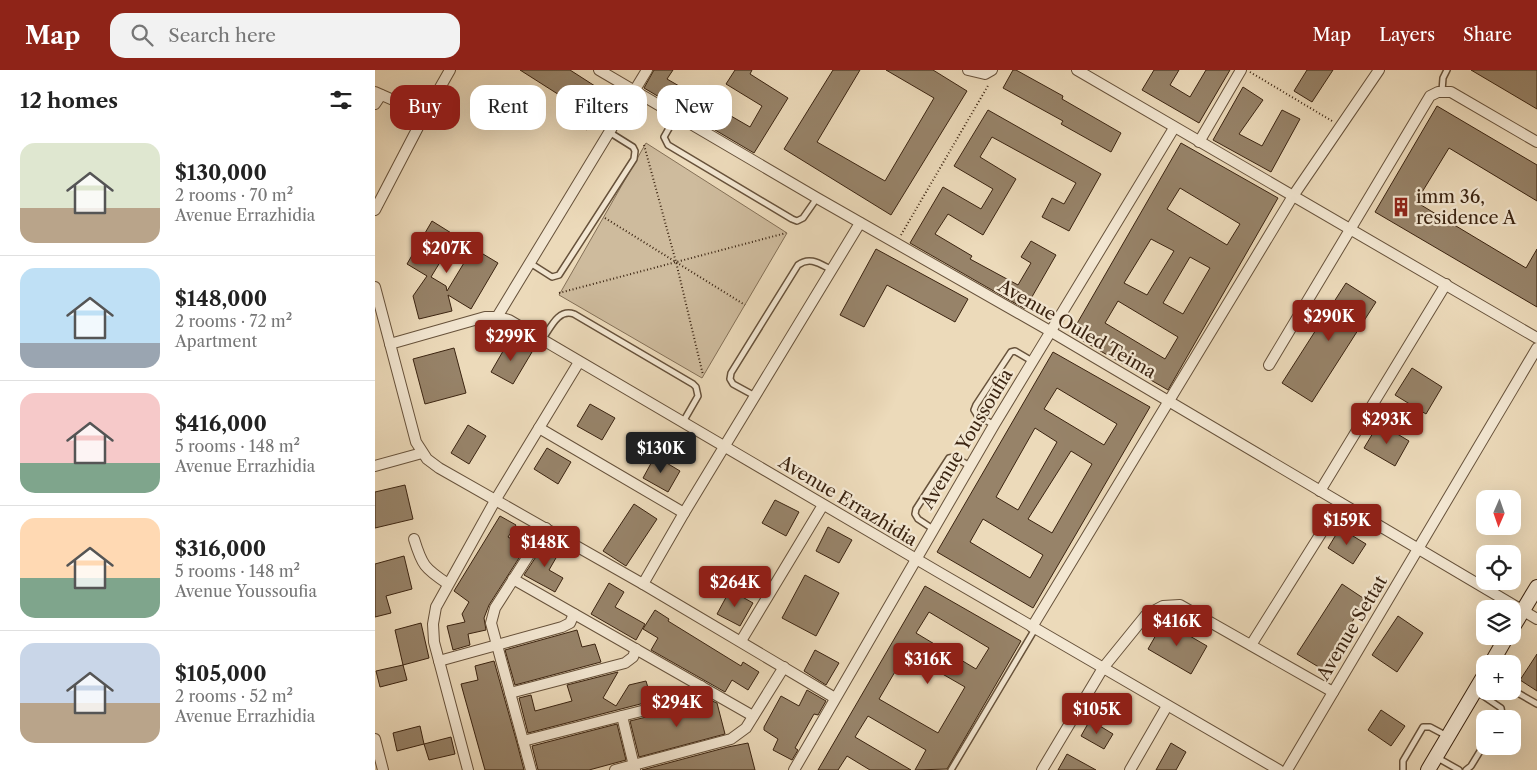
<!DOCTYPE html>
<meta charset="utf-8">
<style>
body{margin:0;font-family:"Libre Caslon Text",serif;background:#f2f2f2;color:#222;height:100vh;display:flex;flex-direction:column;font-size:19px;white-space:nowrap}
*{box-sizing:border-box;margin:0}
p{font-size:16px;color:#767676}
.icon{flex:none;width:28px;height:28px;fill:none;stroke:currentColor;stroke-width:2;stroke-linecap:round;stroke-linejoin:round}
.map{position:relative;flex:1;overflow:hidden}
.side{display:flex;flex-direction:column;background:#fff;width:375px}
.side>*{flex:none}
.hud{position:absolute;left:15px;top:15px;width:475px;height:45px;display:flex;gap:10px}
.needle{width:32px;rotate:182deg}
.buttons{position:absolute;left:1101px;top:420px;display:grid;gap:10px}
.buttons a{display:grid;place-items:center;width:45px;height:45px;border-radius:10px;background:#fff;box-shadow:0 5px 20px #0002;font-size:25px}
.price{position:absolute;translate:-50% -42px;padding:0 11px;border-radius:5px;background:#8f2418;color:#fff;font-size:16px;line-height:32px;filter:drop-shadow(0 1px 2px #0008)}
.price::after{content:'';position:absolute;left:50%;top:30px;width:15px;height:11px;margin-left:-8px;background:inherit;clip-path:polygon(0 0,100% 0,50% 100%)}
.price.on{background:#222;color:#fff}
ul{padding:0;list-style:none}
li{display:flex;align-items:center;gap:15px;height:125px;padding:0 20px}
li+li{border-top:1px solid #e0e0e0}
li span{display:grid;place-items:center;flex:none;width:140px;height:100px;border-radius:15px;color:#555}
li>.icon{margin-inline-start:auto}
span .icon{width:60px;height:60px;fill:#fffc;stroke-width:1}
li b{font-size:21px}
h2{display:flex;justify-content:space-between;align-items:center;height:60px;padding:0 20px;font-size:21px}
.chip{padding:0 18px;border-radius:15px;background:#fff;box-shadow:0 5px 20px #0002;font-size:18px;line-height:45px}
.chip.on{background:#8f2418;color:#fff}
header{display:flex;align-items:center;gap:30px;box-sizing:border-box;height:70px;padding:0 25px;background:#8f2418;color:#fff}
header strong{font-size:24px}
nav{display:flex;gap:28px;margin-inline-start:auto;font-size:18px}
.search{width:350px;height:45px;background:#f2f2f2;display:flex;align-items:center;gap:12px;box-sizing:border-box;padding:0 18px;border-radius:15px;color:#767676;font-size:19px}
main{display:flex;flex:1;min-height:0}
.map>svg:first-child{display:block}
</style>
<header>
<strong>Map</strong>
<div class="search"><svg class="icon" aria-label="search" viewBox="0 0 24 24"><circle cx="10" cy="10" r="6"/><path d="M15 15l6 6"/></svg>Search here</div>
<nav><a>Map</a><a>Layers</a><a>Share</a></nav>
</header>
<main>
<section class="side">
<h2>12 homes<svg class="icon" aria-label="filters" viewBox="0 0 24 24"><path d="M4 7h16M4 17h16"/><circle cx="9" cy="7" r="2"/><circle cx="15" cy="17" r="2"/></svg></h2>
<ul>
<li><span style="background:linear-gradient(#dfe7d0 65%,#b9a48a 0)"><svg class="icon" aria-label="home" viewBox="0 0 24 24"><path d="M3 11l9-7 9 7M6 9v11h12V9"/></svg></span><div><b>$130,000</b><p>2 rooms · 70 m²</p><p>Avenue Errazhidia</p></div></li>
<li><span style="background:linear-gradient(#bfe0f5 75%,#9aa5b1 0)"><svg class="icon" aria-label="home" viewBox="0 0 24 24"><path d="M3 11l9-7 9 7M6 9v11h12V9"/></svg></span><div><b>$148,000</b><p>2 rooms · 72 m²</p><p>Apartment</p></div></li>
<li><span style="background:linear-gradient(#f6c9c9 70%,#7fa58c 0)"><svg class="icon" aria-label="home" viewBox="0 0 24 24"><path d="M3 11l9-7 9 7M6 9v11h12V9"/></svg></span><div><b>$416,000</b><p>5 rooms · 148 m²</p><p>Avenue Errazhidia</p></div></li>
<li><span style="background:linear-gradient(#ffd9b3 60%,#7fa58c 0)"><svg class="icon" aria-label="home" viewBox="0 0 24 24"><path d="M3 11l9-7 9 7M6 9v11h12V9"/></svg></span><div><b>$316,000</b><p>5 rooms · 148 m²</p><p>Avenue Youssoufia</p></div></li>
<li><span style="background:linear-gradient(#c9d6e8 60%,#b9a48a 0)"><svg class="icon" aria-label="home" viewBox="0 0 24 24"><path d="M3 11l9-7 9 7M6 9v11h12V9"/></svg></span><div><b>$105,000</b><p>2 rooms · 52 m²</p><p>Avenue Errazhidia</p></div></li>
</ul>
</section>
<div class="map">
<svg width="1162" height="700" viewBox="0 0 1162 700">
<rect width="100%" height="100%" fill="#ecdaba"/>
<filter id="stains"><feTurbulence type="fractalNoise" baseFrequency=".004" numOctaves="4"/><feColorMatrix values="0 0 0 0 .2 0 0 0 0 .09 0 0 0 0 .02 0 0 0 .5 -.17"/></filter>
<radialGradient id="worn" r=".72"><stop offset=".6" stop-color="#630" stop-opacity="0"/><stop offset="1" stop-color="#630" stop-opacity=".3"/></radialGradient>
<path fill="#cebb9d" stroke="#847057" d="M271 73 412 163 327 308 184 225Z"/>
<g fill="#978369" stroke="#3b2411" fill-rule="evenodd">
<path d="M145 0H195L234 25 212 60 192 47 200 35Z"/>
<path d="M279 0H298L292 9 375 57 387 36 351 14 360 0H377L375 4 413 28 379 83 269 18Z"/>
<path d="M458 0H485L442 72 510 111 559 28 511 0H558L592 21 516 145 409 79Z"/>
<path d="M638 0H641L688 26 687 29 746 63 736 82 686 54 688 51 628 18Z"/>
<path d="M779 0H804L795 15 815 27 831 0H855L824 53 767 20Z"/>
<path d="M932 0H958L937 32 919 21Z"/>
<path d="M1096 0H1162V39Z"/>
<path d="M868 17 888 30 864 64 887 76 907 40 925 49 896 102 838 70Z"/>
<path d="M1062 36 1162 95V131L1074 78 1041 132 1151 198 1162 179V237L1000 142Z"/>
<path d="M613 40 726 104 694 161 667 147 677 128 689 134 701 113 617 67 605 87 641 109 608 165 573 144 560 164 597 186 595 189 643 215 656 193 646 187 656 171 681 185 650 239 535 173 568 117 606 139 618 119 579 96Z"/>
<path d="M806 73 903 128 793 320 696 264ZM805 118 865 154 852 175 792 139ZM776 169 799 181 772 225 749 213ZM815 187 835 198 808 244 788 233ZM743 231 803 267 790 289 730 253Z"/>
<path d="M57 151 81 166 56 207 71 216 72 221 98 178 123 193 96 239 73 225 77 241 44 249 38 226 52 206 32 194Z"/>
<path d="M501 179 593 229 580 252 512 215 489 257 465 245Z"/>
<path d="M971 213 1001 232 937 332 907 313Z"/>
<path d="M135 269 157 282 138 314 116 302Z"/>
<path d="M79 278 91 323 50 334 38 289Z"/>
<path d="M678 282 775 337 658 538 562 482ZM682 318 742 354 729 375 669 339ZM660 358 682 372 643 440 621 427ZM696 381 717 394 677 463 653 449ZM608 449 668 485 655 508 595 472Z"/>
<path d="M1037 298 1067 317 1051 344 1020 325Z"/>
<path d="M215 334 240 348 227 370 202 356Z"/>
<path d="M1004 353 1034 371 1020 396 989 378Z"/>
<path d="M93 355 111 366 94 394 76 383Z"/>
<path d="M172 378 196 392 183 414 159 399Z"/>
<path d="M280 386 305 401 293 422 268 408Z"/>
<path d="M30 415 38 449 0 458V422Z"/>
<path d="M400 430 424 442 411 466 387 453Z"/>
<path d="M259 434 282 449 251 496 228 481Z"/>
<path d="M125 446 141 455 133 467 151 477 114 535 109 548 111 560 93 564 95 575 78 580 72 556 90 552 87 544 94 532 79 521Z"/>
<path d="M453 457 477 470 464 493 441 481Z"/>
<path d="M965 458 991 474 978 494 953 478Z"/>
<path d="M170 473 185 481 174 500 188 508 180 522 149 505Z"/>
<path d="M29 486 37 519 11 526 16 543 0 547V494Z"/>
<path d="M430 505 464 523 441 566 407 548Z"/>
<path d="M234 513 249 522 240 537 270 554 261 570 216 544Z"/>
<path d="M967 514 991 530 947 599 922 584Z"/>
<path d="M550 516 646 571 572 699 540 700 551 680 493 646 480 667 536 700H495L472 686 463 700H443ZM554 542 614 578 601 599 541 563ZM531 583 590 617 563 663 504 629Z"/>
<path d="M355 520 378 533 365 556 342 544Z"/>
<path d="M280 540 294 549 293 551 366 596 368 592 384 602 373 620 357 610 350 622 276 580 283 568 268 559Z"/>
<path d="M1023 546 1048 563 1022 602 997 585Z"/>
<path d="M789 551 832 576 816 604 773 579Z"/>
<path d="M46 553 54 588 28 595 20 560Z"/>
<path d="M202 560 207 577 220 574 226 592 140 615 130 580Z"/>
<path d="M440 580 464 593 451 615 429 601Z"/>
<path d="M1162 584V621L1145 610Z"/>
<path d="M119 591 142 673 149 700H110L89 625 86 614 103 610 100 596Z"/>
<path d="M28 595 32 610 5 617 1 601Z"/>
<path d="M243 602 228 628 241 636 254 615 271 611 277 631 153 663 144 628 156 625 160 641 197 631 192 615Z"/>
<path d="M432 620 451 631 443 645 439 644 426 667 420 678 423 680 417 690 398 680 403 669 389 660V657L406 626 424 636Z"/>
<path d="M337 631 342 633 350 664 264 687 255 651Z"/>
<path d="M1006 640 1030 656 1016 676 993 660Z"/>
<path d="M715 650 738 664 729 679 706 666Z"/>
<path d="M242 654 251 690 214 700H163L157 676Z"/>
<path d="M45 656 49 674 22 681 18 663Z"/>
<path d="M76 667 80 684 54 690 49 674Z"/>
<path d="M373 673 380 700H267L353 677Z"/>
<path d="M796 673 811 682 801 700H781Z"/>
<path d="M692 684 721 700H683Z"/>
</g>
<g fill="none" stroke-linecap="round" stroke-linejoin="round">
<defs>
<g id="lane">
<path d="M1067 21 1068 8 1072 0"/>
<path d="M301 46 289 67 293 75 417 149 422 151 428 148 442 128"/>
<path d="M155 193 177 207 184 205 259 89 260 81 258 77 234 62"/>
<path d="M167 270C175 259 183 238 199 244L318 314 321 317 323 326 308 352"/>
<path d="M380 326 358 314 355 309 356 303 423 195C435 186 445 194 457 200"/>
<path d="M619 355 602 345 599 340 601 335 636 282 640 281 657 291"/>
<path d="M558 459 543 449 540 444 541 439 574 388 579 387 595 396"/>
<path d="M1101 621 1126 638 1127 644 1125 649"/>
<path d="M1141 622 1162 634"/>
<path d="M1061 687 1084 700"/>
<path d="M576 700 660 559"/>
<path d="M1028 700V691L1048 657H1055L1072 666"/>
<path d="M1091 700 1096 696 1110 673"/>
</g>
<g id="street">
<path d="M224 0 442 128 675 261 1162 549"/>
<path d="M593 0 610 4 617 0"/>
<path d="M702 0 1162 268"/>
<path d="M0 22 50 44"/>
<path d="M0 34 6 25"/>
<path d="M824 72 866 0"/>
<path d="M0 140 50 44 75 0"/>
<path d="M0 217 41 372 52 389 64 398 268 514 460 628"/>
<path d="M122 247 272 0"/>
<path d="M15 274 110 247H122L134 250C391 400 646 552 904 700"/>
<path d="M894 295 1055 26 1063 22H1076L1162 72"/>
<path d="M164 358 309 443"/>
<path d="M0 396 47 383"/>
<path d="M945 421 1071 214"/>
<path d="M39 469C47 495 49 498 73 514"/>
<path d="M138 509 378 646"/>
<path d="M268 514 309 443 485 153"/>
<path d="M657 557 918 126 1004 0"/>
<path d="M366 571 448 435"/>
<path d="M876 575 965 433"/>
<path d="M64 591 187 557 195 553 199 544"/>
<path d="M135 623 250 593 258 587 261 579"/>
<path d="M247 646 260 700"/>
<path d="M0 669 8 700"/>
<path d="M148 671 314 629 321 625 326 616"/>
<path d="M93 700 59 572 58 554 61 537 121 429 204 292"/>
<path d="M156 700 116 553 120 538 171 458"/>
<path d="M240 700 356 669 371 658 409 597"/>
<path d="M419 700 619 355 799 58"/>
<path d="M667 700 728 598 771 545 788 536 805 535 958 622"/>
<path d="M755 700 792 636"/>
<path d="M912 700 1162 278"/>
</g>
<g id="secondary">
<path d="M1138 557 1162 517"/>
<path d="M1116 594 1132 566"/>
<path d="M1053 700 1110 604"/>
</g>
</defs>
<use href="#lane" stroke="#67523b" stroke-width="8"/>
<use href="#street" stroke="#67523b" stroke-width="12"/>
<use href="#secondary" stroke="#3b2411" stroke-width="16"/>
<g stroke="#3b2411" stroke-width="2" stroke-dasharray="1 2.5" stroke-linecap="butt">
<path d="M875 2 957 51"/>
<path d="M269 75 301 192 328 305"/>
<path d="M230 148 370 235"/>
<path d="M526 165 614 14"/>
<path d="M184 223 411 163"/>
</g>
<use href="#lane" stroke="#f3e7d2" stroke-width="5"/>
<use href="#street" stroke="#f3e7d2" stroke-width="10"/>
<use href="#secondary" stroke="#f3e7d2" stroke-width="14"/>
</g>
<defs>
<symbol id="building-bare" viewBox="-9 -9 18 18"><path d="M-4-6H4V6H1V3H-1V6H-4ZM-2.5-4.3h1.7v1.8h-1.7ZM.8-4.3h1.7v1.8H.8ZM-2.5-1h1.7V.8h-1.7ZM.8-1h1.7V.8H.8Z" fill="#8f2418" stroke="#f3e7d2" stroke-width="2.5" paint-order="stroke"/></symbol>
</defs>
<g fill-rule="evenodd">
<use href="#building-bare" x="1012" y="123" width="28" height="28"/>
</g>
<g text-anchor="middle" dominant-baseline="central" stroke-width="4.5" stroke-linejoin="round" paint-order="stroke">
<g font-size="18" fill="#3b2411" stroke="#f3e7d2" text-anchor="start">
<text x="1041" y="127">imm 36,<tspan x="1041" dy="21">residence A</tspan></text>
</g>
<g font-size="18" fill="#3b2411" stroke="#f3e7d2">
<text transform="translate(702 259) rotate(30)">Avenue Ouled Teima</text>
<text transform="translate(592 369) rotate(-59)">Avenue Youssoufia</text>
<text transform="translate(473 431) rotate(31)">Avenue Errazhidia</text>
<text transform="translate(977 558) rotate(-59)">Avenue Settat</text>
</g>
</g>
<rect width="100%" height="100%" filter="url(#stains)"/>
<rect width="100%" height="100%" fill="url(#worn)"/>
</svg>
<div class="buttons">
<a><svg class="needle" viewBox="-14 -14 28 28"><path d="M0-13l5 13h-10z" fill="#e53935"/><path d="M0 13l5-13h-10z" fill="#767676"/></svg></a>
<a><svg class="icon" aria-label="locate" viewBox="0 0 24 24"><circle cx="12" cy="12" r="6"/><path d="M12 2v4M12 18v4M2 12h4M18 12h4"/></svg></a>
<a><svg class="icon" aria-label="layers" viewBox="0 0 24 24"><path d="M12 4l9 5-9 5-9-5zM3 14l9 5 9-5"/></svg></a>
<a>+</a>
<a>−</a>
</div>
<b class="price" style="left:72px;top:204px">$207K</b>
<b class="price" style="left:954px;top:272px">$290K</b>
<b class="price" style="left:136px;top:292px">$299K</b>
<b class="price" style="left:1012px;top:375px">$293K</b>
<b class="price on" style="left:286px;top:404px">$130K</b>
<b class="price" style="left:972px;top:476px">$159K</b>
<b class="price" style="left:170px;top:498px">$148K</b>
<b class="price" style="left:360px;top:538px">$264K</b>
<b class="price" style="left:802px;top:577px">$416K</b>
<b class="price" style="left:553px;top:615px">$316K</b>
<b class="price" style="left:302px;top:658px">$294K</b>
<b class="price" style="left:722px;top:665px">$105K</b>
<div class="hud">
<a class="chip on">Buy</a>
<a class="chip">Rent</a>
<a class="chip">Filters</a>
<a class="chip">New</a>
</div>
</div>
</main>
